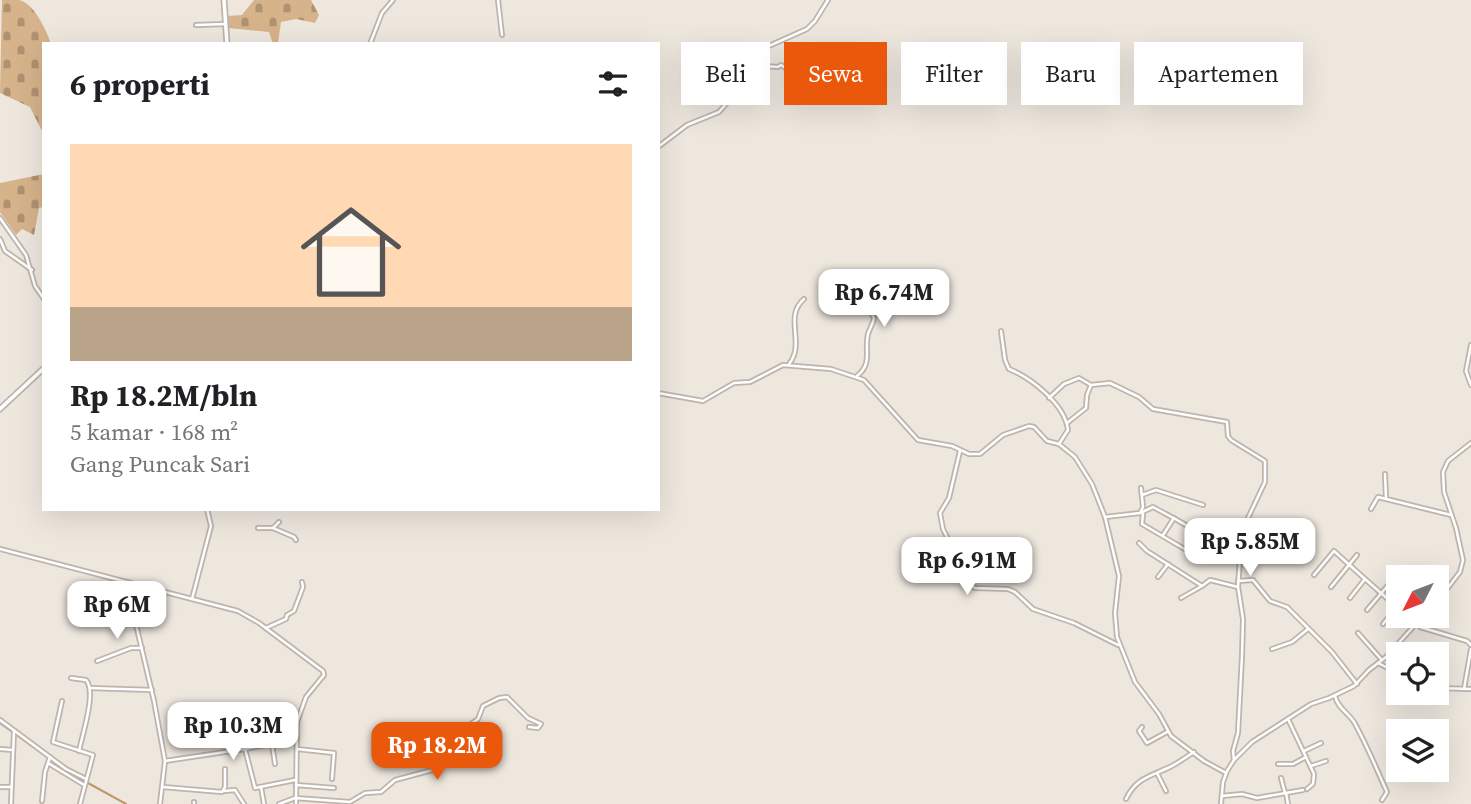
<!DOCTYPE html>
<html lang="id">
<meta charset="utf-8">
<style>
body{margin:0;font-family:"Source Serif 4",serif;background:#f2f2f2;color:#202124;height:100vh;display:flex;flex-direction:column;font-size:26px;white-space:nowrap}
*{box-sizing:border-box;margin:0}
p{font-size:23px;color:#757577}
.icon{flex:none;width:38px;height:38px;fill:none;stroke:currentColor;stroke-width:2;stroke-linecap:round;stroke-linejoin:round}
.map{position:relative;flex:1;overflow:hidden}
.details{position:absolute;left:42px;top:42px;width:618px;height:469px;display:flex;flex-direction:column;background:#fff;border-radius:0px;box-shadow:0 7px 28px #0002}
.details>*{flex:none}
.hud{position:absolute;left:681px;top:42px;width:665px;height:63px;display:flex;gap:14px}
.needle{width:46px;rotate:228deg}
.buttons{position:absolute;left:1386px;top:565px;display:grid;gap:14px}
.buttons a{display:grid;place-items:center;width:63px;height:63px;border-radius:0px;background:#fff;box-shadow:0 7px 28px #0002;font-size:35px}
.price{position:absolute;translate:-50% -60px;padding:0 16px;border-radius:14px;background:#fff;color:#222;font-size:23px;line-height:46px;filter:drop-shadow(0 2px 4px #0008)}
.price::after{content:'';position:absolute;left:50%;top:42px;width:21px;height:16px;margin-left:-10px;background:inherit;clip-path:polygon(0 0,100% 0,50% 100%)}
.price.on{background:#ea580c;color:#fff}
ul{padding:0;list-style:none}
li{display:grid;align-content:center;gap:14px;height:371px;padding:0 28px}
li+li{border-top:2px solid #e0e0e0}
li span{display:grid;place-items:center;height:217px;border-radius:0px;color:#555}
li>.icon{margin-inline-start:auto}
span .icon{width:126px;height:126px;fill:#fffc;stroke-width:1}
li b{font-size:30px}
h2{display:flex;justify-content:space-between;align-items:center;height:84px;padding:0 28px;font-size:30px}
.chip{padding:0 24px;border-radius:0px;background:#fff;box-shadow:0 7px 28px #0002;font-size:24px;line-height:63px}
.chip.on{background:#ea580c;color:#fff}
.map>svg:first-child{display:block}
</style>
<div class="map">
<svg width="1471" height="804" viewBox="0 0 1471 804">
<defs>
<pattern id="cemetery-stones" width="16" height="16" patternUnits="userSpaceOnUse" patternTransform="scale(1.75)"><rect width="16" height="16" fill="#d6b38b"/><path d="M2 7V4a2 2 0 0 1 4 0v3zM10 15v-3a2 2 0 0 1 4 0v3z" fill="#ae9272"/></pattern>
</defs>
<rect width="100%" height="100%" fill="#eee7de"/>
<g fill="url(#cemetery-stones)">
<path d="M2 0C7 0 13 0 19 0 34 3 47 31 51 44H44V135L30 107 0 93Z"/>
<path d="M254 0H311L319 15 315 23 296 19 281 22 278 43 273 44 269 32 228 28 226 16 242 15Z"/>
<path d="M44 174V207L39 208 34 235 22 229 16 235 0 212V183Z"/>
</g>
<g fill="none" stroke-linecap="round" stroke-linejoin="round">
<path stroke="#bf9667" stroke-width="2" d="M0 723 68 772 126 804"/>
<defs>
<g id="street">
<path d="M498 0 502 35"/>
<path d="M196 25 226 24"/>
<path d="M370 44 382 13 393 0"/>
<path d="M754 65 778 67 781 65 787 69"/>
<path d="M658 147 687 125 719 112 739 89 762 49 807 29 815 21 828 0"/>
<path d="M0 218 26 255 35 286 44 299"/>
<path d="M0 239 5 251 32 270"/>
<path d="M844 289 869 309 874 318C873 324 870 328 868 334 864 351 873 363 857 376"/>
<path d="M1001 331 1005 360 1009 369C1031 378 1065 404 1068 430L1059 444"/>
<path d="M1471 345 1466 371 1471 385"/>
<path d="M789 364C806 343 783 317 804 299"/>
<path d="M658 393 703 401 734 383 750 382 783 365 831 369 864 380 918 440 952 446 969 454H980L1003 435 1029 426 1034 427 1047 441 1059 444 1075 457 1092 484 1105 517 1119 576 1115 613 1117 637 1135 682 1159 714 1171 736 1204 761 1226 773"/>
<path d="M1049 398 1064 384 1079 378 1091 385 1110 383 1139 397 1153 409 1227 422 1228 436 1231 440 1265 461V482L1248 518 1241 543 1238 587 1243 619 1242 656 1238 733 1233 751 1234 760"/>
<path d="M1067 423 1086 408 1087 395 1091 385"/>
<path d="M960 451 949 498 940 513 943 529 971 585 975 588 1008 589 1015 592 1033 609 1074 623 1118 645"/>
<path d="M1385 474 1386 498"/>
<path d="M1142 495 1156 490 1203 505"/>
<path d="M1371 509 1378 497 1451 515"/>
<path d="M1140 513 1153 507C1167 515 1183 522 1196 532 1214 545 1212 561 1240 560"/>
<path d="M1143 514 1142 524 1193 554 1197 552 1202 540"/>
<path d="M1105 517 1140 513 1143 507 1141 488"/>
<path d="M258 528H273L294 537 296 540"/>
<path d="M273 528 279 522"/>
<path d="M1213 531 1241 543"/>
<path d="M1163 535 1174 518"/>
<path d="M1139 543 1147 551 1202 586 1210 580 1238 587"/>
<path d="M0 549 238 611 259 623 323 671 324 675 306 697 297 722 296 804"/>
<path d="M1314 575 1334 551 1365 579 1350 598"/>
<path d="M1158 577 1168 564"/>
<path d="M1365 579 1398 608"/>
<path d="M1238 581 1253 580 1270 601 1287 607 1332 652 1357 684"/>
<path d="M126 582 154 701 165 761 160 804"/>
<path d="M1331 587 1357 555"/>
<path d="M1181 598 1202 586"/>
<path d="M192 599 211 526 207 509"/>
<path d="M1437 602 1460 572 1463 560 1456 528 1444 492 1443 472 1448 461 1471 443"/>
<path d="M1367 610 1390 583"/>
<path d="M1407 616 1420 627 1467 641 1471 645"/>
<path d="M1383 624 1398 606"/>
<path d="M266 628 286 619 287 615 294 611 303 587 302 582"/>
<path d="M1358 633 1381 659"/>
<path d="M1272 649 1292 642 1308 629"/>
<path d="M97 661 131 648H142"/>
<path d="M1378 663 1398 673"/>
<path d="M71 678 86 680C97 692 82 735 79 751"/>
<path d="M90 688 152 690"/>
<path d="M1437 688 1471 689"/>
<path d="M1464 689 1471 649"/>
<path d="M1335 696C1337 707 1348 713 1354 722 1367 745 1376 768 1387 792L1382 800"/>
<path d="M62 701 53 742 93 755 80 804"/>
<path d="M1288 719 1314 774 1313 784 1307 789"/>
<path d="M0 720 66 769 86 779"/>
<path d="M1142 727 1139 731 1147 743 1167 732"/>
<path d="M272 744 275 764"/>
<path d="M0 749 13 750"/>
<path d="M245 749 255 788 295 780"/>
<path d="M297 749 334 753 332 779"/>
<path d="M1304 751 1321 743"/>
<path d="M165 761 245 749 296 739"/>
<path d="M48 763 84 785"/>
<path d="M1278 764H1293L1306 757"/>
<path d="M1311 766 1326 761"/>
<path d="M1157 773 1166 791"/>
<path d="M1281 778 1285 793"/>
<path d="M296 785 334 788"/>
<path d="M0 787H11"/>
<path d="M163 787 222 792 225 787V769"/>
<path d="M261 787 264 804"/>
<path d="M224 791 235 790 244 804"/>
<path d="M1286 793 1288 804"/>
<path d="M1222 796 1242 794 1257 798 1303 790"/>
<path d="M1126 799C1136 778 1151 776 1170 767 1178 763 1186 757 1194 752"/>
<path d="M42 801 45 772 50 757"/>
<path d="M11 804 14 731"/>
<path d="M194 804V802"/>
<path d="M279 804 295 798 350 802 365 793 381 792 395 780 440 768 454 756 462 745 471 724 478 719 483 706 499 698 507 697 528 718 541 724 538 728 529 727"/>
<path d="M1221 804 1223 782 1227 771 1234 760 1252 742 1311 704 1329 698 1354 686 1369 670 1386 657 1423 616"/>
</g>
<g id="secondary">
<path d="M224 0 227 44"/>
<path d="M0 409 44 368"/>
</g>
</defs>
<use href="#street" stroke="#bdb5ad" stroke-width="6"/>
<use href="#secondary" stroke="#bdb5ad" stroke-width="7"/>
<use href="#street" stroke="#fff" stroke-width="2.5"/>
<use href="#secondary" stroke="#fff" stroke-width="3.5"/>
</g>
</svg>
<div class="buttons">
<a><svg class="needle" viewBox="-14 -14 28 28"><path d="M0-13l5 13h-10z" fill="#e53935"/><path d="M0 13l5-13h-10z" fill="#757577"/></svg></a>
<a><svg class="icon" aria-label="locate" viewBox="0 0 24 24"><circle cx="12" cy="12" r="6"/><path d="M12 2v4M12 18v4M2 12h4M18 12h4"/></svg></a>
<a><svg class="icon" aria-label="layers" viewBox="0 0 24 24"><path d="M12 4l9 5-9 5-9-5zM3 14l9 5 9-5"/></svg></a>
</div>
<b class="price" style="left:884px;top:329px">Rp 6.74M</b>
<b class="price" style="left:1250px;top:578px">Rp 5.85M</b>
<b class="price" style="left:967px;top:597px">Rp 6.91M</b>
<b class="price" style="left:117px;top:641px">Rp 6M</b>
<b class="price" style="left:233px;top:762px">Rp 10.3M</b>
<b class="price on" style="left:437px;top:782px">Rp 18.2M</b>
<div class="hud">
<a class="chip">Beli</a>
<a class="chip on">Sewa</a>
<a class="chip">Filter</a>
<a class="chip">Baru</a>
<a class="chip">Apartemen</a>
</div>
<section class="details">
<h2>6 properti<svg class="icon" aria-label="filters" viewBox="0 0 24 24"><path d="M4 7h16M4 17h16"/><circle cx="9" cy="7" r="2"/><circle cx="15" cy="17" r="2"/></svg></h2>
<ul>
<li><span style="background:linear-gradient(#ffd9b3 75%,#b9a48a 0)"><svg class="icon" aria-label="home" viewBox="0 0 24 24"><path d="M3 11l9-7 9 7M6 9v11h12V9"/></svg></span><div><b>Rp 18.2M/bln</b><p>5 kamar · 168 m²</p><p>Gang Puncak Sari</p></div></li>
</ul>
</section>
</div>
